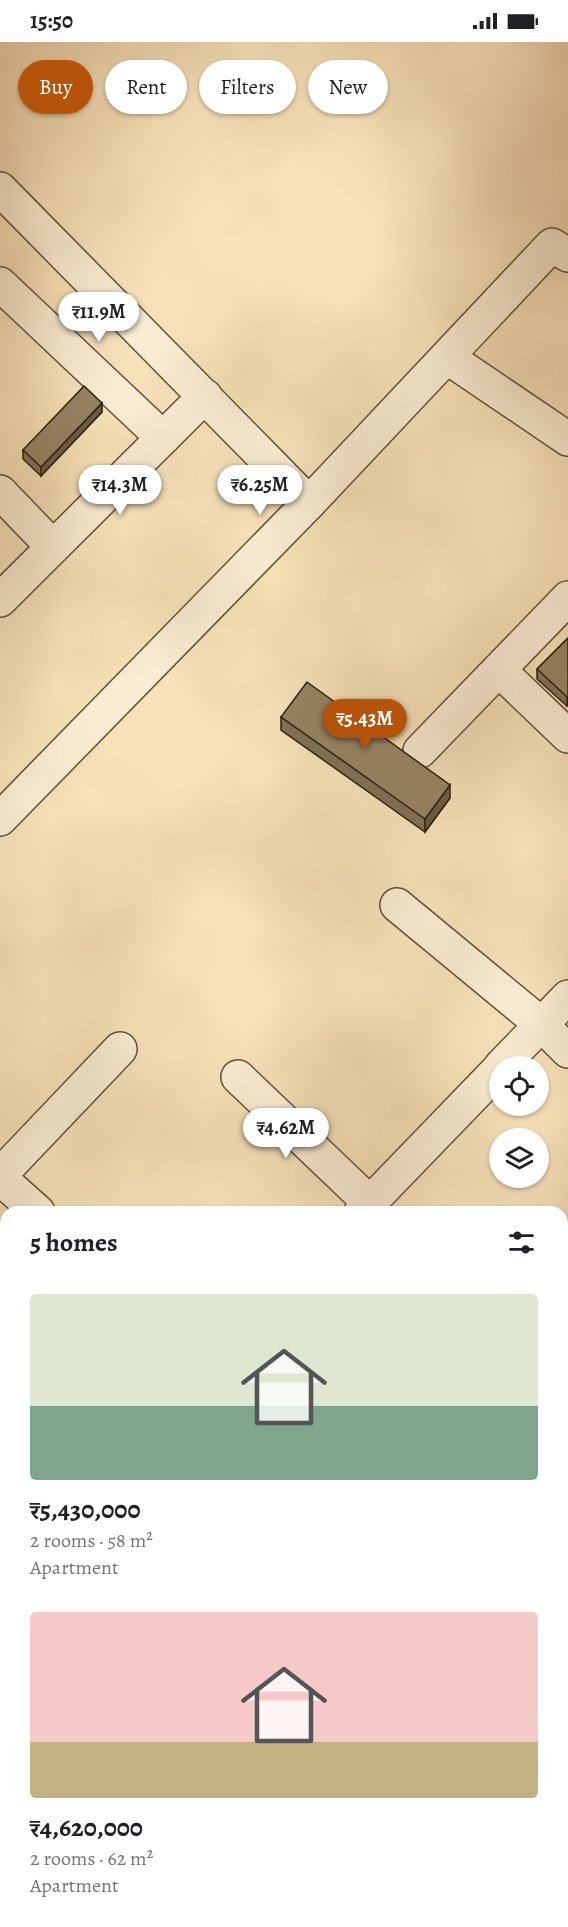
<!DOCTYPE html>
<meta charset="utf-8">
<style>
body{margin:0;font-family:Alegreya,serif;background:#f6f6f6;color:#202124;height:100vh;display:flex;flex-direction:column;font-size:22px;white-space:nowrap}
*{box-sizing:border-box;margin:0}
p{font-size:20px;color:#757577}
.icon{flex:none;width:33px;height:33px;fill:none;stroke:currentColor;stroke-width:2;stroke-linecap:round;stroke-linejoin:round}
.map{position:relative;flex:1;overflow:hidden}
.sheet{position:absolute;left:0px;top:1164px;width:568px;height:722px;display:flex;flex-direction:column;background:#fff;border-radius:18px 18px 0 0;box-shadow:0 2px 4px #0004}
.sheet>*{flex:none}
.top-card{position:absolute;left:18px;top:18px;width:532px;height:54px;display:flex;gap:12px}
.tools{position:absolute;left:489px;top:1014px;display:grid;gap:12px}
.tools a{display:grid;place-items:center;width:60px;height:60px;border-radius:50%;background:#fff;box-shadow:0 2px 4px #0004;font-size:30px}
.price{position:absolute;translate:-50% -51px;padding:0 14px;border-radius:21px;background:#fff;color:#222;font-size:20px;line-height:39px;filter:drop-shadow(0 2px 3px #0008)}
.price::after{content:'';position:absolute;left:50%;top:36px;width:18px;height:14px;margin-left:-9px;background:inherit;clip-path:polygon(0 0,100% 0,50% 100%)}
.price.on{background:#b45309;color:#fff}
ul{padding:0;list-style:none}
li{display:grid;align-content:center;gap:12px;height:318px;padding:0 30px}
li span{display:grid;place-items:center;height:186px;border-radius:6px;color:#555}
li>.icon{margin-inline-start:auto}
span .icon{width:108px;height:108px;fill:#fffc;stroke-width:1}
li b{font-size:26px}
h2{display:flex;justify-content:space-between;align-items:center;height:72px;padding:0 30px;font-size:26px}
.chip{padding:0 21px;border-radius:27px;background:#fff;box-shadow:0 2px 4px #0004;font-size:21px;line-height:54px}
.chip.on{background:#b45309;color:#fff}
.status{display:flex;justify-content:space-between;align-items:center;height:42px;padding:0 30px;background:#fff;direction:ltr}
.status svg{height:16px;fill:currentColor}
.map>svg:first-child{display:block}
</style>
<div class="status"><b>15:50</b><svg viewBox="0 0 49 12"><path d="M0 12V9h3v3zM5 12V6h3v6zM10 12V3h3v9zM15 12V0h3v12zM26 1h20v11H26zM47 4h2v5h-2z"/></svg></div>
<div class="map">
<svg width="568" height="1885" viewBox="0 0 568 1885">
<rect width="100%" height="100%" fill="#f7e1b9"/>
<filter id="stains"><feTurbulence type="fractalNoise" baseFrequency=".00333" numOctaves="4"/><feColorMatrix values="0 0 0 0 .2 0 0 0 0 .09 0 0 0 0 .02 0 0 0 .5 -.17"/></filter>
<radialGradient id="worn" r=".72"><stop offset=".6" stop-color="#630" stop-opacity="0"/><stop offset="1" stop-color="#630" stop-opacity=".3"/></radialGradient>
<path fill="#d4c09b" stroke="#806f53" stroke-width="1.5" d="M0 1803 6 1817V1880H36L38 1885H0Z"/>
<g fill="none" stroke-linecap="round" stroke-linejoin="round">
<g stroke="#7c6b50" stroke-width="9">
<path d="M0 1848 6 1861"/>
<path d="M15 1880 17 1885"/>
</g>
<defs>
<g id="minor">
<path d="M0 147 309 461"/>
<path d="M0 242 163 396"/>
<path d="M447 315 568 397"/>
<path d="M0 450 53 505"/>
<path d="M0 558 205 354"/>
<path d="M499 628 568 694"/>
<path d="M420 709 568 556"/>
<path d="M0 777 309 461 552 203 568 213"/>
<path d="M397 863 541 982 568 1009"/>
<path d="M501 1024 568 955"/>
<path d="M238 1035 370 1161"/>
<path d="M0 1133 120 1007"/>
<path d="M0 1136 38 1170"/>
<path d="M361 1170 500 1026"/>
<path d="M562 1286 568 1279"/>
<path d="M0 1332 6 1339"/>
<path d="M0 1526 6 1520"/>
<path d="M562 1582 568 1587"/>
<path d="M0 1754 6 1768"/>
<path d="M55 1880 58 1885"/>
<path d="M516 1880 522 1885"/>
</g>
</defs>
<use href="#minor" stroke="#5f4f36" stroke-width="36"/>
<use href="#minor" stroke="#faecd2" stroke-width="33"/>
</g>
<g fill="#817157" stroke="#2c1e0b" stroke-width="1.5">
<path d="M102 370 41 434 23 417V408Z"/>
<path d="M568 596V663L567 664 537 637V627Z"/>
<path d="M281 675 450 756 425 790 281 688Z"/>
</g>
<g fill="#695c47" stroke="#2c1e0b" stroke-width="1.5">
<path d="M102 361V370L41 434V425Z"/>
<path d="M568 654V663L567 664V655Z"/>
<path d="M450 743V756L425 790V777Z"/>
<path d="M567 1750V1755L562 1759V1754Z"/>
</g>
<g fill="#968365" stroke="#2c1e0b" stroke-width="1.5">
<path d="M84 344 102 361 41 425 23 408Z"/>
<path d="M568 596V654L567 655 537 627Z"/>
<path d="M307 640 450 743 425 777 281 675Z"/>
<path d="M562 1744 567 1750 562 1754Z"/>
<path d="M438 1880H481L488 1885H433Z"/>
</g>
<rect width="100%" height="100%" filter="url(#stains)"/>
<rect width="100%" height="100%" fill="url(#worn)"/>
</svg>
<div class="tools">
<a><svg class="icon" aria-label="locate" viewBox="0 0 24 24"><circle cx="12" cy="12" r="6"/><path d="M12 2v4M12 18v4M2 12h4M18 12h4"/></svg></a>
<a><svg class="icon" aria-label="layers" viewBox="0 0 24 24"><path d="M12 4l9 5-9 5-9-5zM3 14l9 5 9-5"/></svg></a>
</div>
<b class="price" style="left:99px;top:301px">₹11.9M</b>
<b class="price" style="left:120px;top:474px">₹14.3M</b>
<b class="price" style="left:260px;top:474px">₹6.25M</b>
<b class="price on" style="left:365px;top:708px">₹5.43M</b>
<b class="price" style="left:286px;top:1117px">₹4.62M</b>
<div class="top-card">
<a class="chip on">Buy</a>
<a class="chip">Rent</a>
<a class="chip">Filters</a>
<a class="chip">New</a>
</div>
<section class="sheet">
<h2>5 homes<svg class="icon" aria-label="filters" viewBox="0 0 24 24"><path d="M4 7h16M4 17h16"/><circle cx="9" cy="7" r="2"/><circle cx="15" cy="17" r="2"/></svg></h2>
<ul>
<li><span style="background:linear-gradient(#dfe7d0 60%,#7fa58c 0)"><svg class="icon" aria-label="home" viewBox="0 0 24 24"><path d="M3 11l9-7 9 7M6 9v11h12V9"/></svg></span><div><b>₹5,430,000</b><p>2 rooms · 58 m²</p><p>Apartment</p></div></li>
<li><span style="background:linear-gradient(#f6c9c9 70%,#c2b280 0)"><svg class="icon" aria-label="home" viewBox="0 0 24 24"><path d="M3 11l9-7 9 7M6 9v11h12V9"/></svg></span><div><b>₹4,620,000</b><p>2 rooms · 62 m²</p><p>Apartment</p></div></li>
</ul>
</section>
</div>
